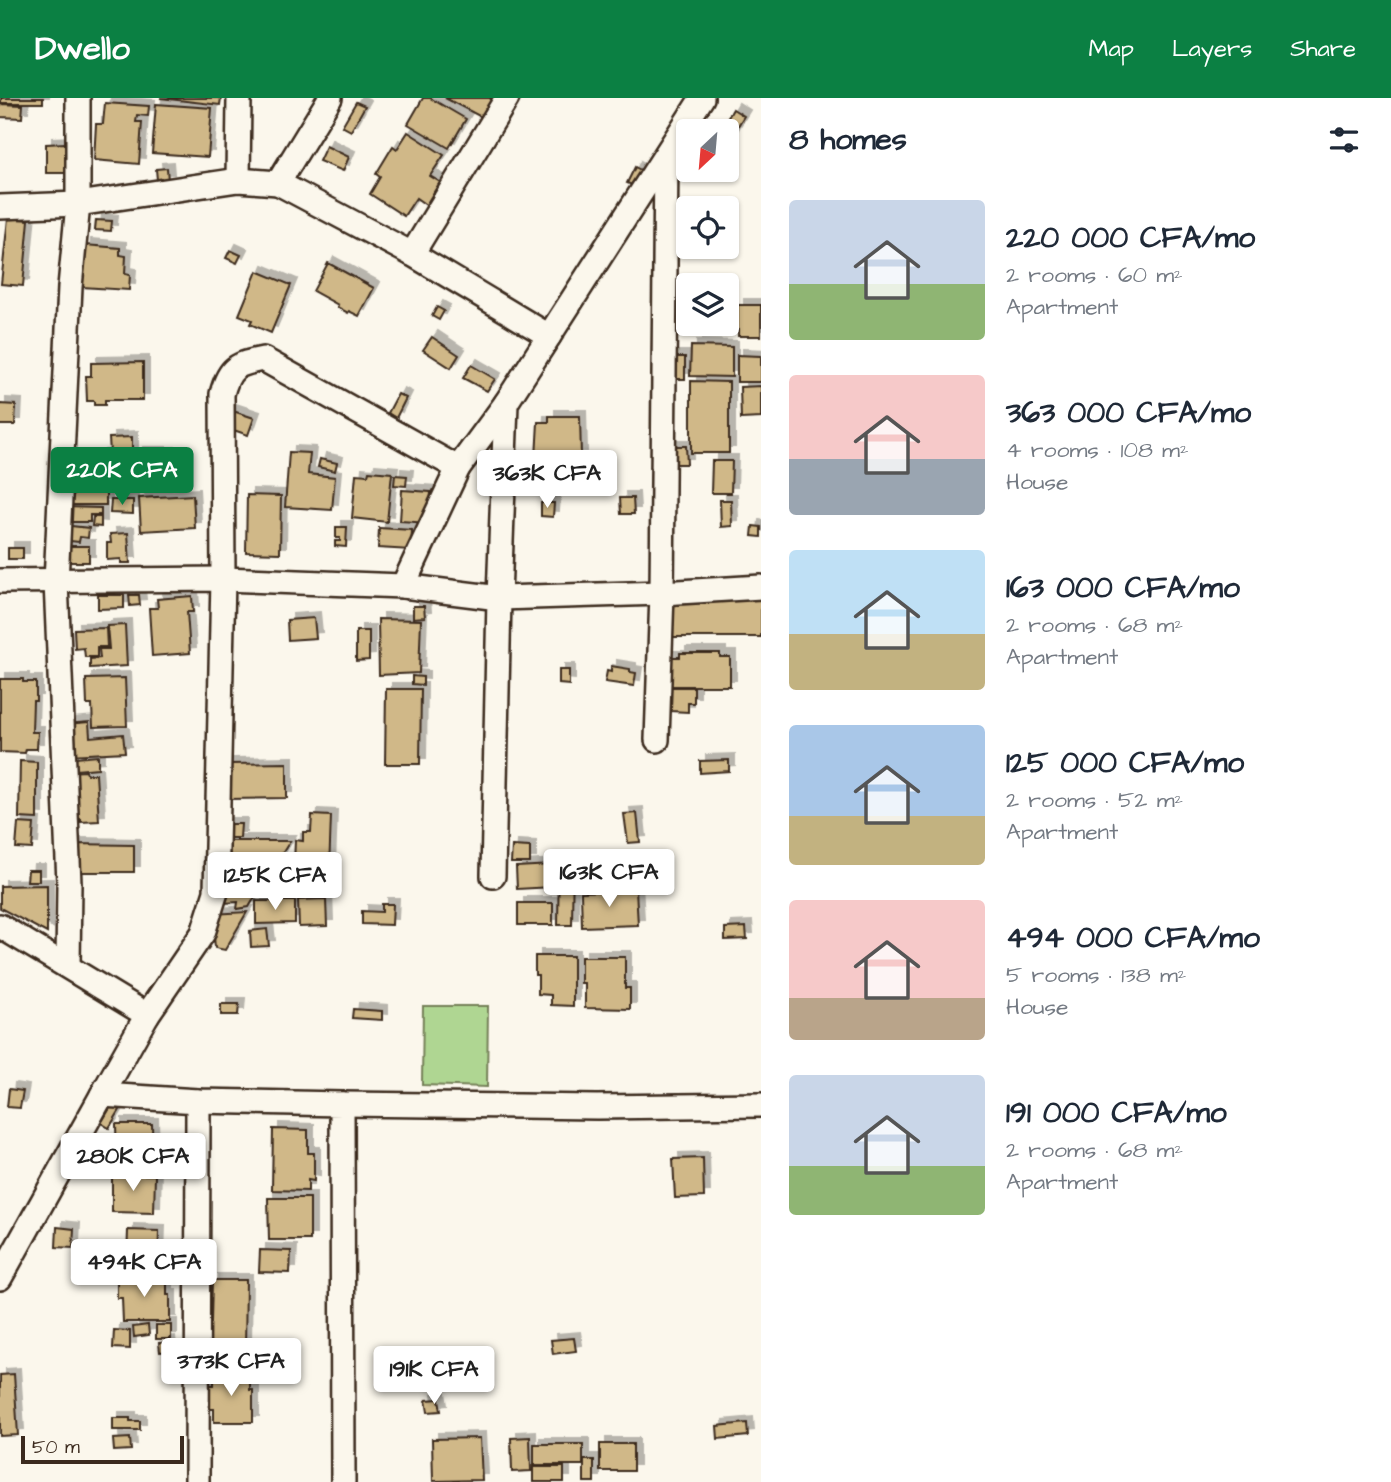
<!DOCTYPE html>
<meta charset="utf-8">
<style>
body{margin:0;font-family:"Architects Daughter",sans-serif;background:#f6f6f7;color:#1f2937;height:100vh;display:flex;flex-direction:column;font-size:26px;white-space:nowrap}
*{box-sizing:border-box;margin:0}
p{font-size:23px;color:#747a83}
.icon{flex:none;width:38px;height:38px;fill:none;stroke:currentColor;stroke-width:2;stroke-linecap:round;stroke-linejoin:round}
.map{position:relative;flex:1;overflow:hidden}
.side{display:flex;flex-direction:column;background:#fff;width:630px}
.side>*{flex:none}
.needle{width:46px;rotate:206deg}
.buttons{position:absolute;left:676px;top:21px;display:grid;gap:14px}
.buttons a{display:grid;place-items:center;width:63px;height:63px;border-radius:7px;background:#fff;box-shadow:0 2px 5px #0004;font-size:35px}
.scale{position:absolute;left:21px;bottom:18px;width:163px;box-sizing:border-box;padding-left:7px;border:4px solid #3b2a1e;border-top:0;font-size:19px;line-height:24px;white-space:nowrap;color:#3b2a1e;-webkit-text-stroke:5px #fbf7ec;paint-order:stroke}
.price{position:absolute;translate:-50% -60px;padding:0 16px;border-radius:7px;background:#fff;color:#222;font-size:23px;line-height:46px;filter:drop-shadow(0 2px 4px #0008)}
.price::after{content:'';position:absolute;left:50%;top:42px;width:21px;height:16px;margin-left:-10px;background:inherit;clip-path:polygon(0 0,100% 0,50% 100%)}
.price.selected{background:#0b8043;color:#fff}
ul{padding:0;list-style:none}
li{display:flex;align-items:center;gap:21px;height:175px;padding:0 28px}
li span{display:grid;place-items:center;flex:none;width:196px;height:140px;border-radius:7px;color:#555}
li>.icon{margin-inline-start:auto}
span .icon{width:84px;height:84px;fill:#fffc;stroke-width:1}
li b{font-size:30px}
h2{display:flex;justify-content:space-between;align-items:center;height:84px;padding:0 28px;font-size:30px}
header{display:flex;align-items:center;gap:42px;box-sizing:border-box;height:98px;padding:0 35px;background:#0b8043;color:#fff}
header strong{font-size:33px}
nav{display:flex;gap:38px;margin-inline-start:auto;font-size:24px}
main{display:flex;flex:1;min-height:0}
.map>svg:first-child{display:block}
</style>
<header>
<strong>Dwello</strong>
<nav><a>Map</a><a>Layers</a><a>Share</a></nav>
</header>
<main>
<div class="map">
<svg width="761" height="1384" viewBox="0 0 761 1384">
<defs>
<filter id="shadow"><feDropShadow dx="6" dy="-6" stdDeviation="0" flood-color="#0004"/></filter>
</defs>
<rect width="100%" height="100%" fill="#fbf7ec"/>
<filter id="ink" filterUnits="userSpaceOnUse"><feTurbulence type="fractalNoise" baseFrequency=".0143" numOctaves="2"/><feDisplacementMap in="SourceGraphic" scale="14" xChannelSelector="R" yChannelSelector="G"/><feConvolveMatrix kernelMatrix="1 2 1 2 8 2 1 2 1" color-interpolation-filters="sRGB"/></filter>
<g filter="url(#ink)">
<path fill="#afd692" stroke="#758058" stroke-width="2" d="M423 908H488L487 989 422 987Z"/>
<g fill="#d0b888" stroke="#3b2a1e" stroke-width="2" filter="url(#shadow)">
<rect x="1" y="0" width="42" height="5"/>
<path d="M160 0H221L220 7Z"/>
<path d="M423 0H430L466 21 449 50 408 26Z"/>
<path d="M445 0H495L483 20Z"/>
<path d="M356 4 365 8 351 33 342 28Z"/>
<path d="M105 5 149 8 148 18 137 17 136 24H142L139 66 94 62 96 26H103Z"/>
<path d="M0 6 23 7 22 20 0 19Z"/>
<path d="M156 6 212 10 208 59 152 55Z"/>
<path d="M733 11 744 18 728 44 726 42V33H720Z"/>
<path d="M408 34 444 57 430 78 440 84 426 107 416 100 404 118 370 96 380 79 376 76 393 48 397 51Z"/>
<path d="M65 45V75H46V46Z"/>
<path d="M326 48 349 59 343 73 319 63Z"/>
<path d="M635 69 644 74 637 89 627 85Z"/>
<path d="M167 70 168 82H157L156 71Z"/>
<path d="M8 120 29 122 23 188 1 186Z"/>
<path d="M96 122 112 123 111 133 95 132Z"/>
<path d="M85 147 120 150V157L126 158 125 176 130 177 129 192 82 189Z"/>
<path d="M230 152 241 157 237 165 226 160Z"/>
<path d="M328 165 374 190 359 218 349 213 348 215 337 209 338 207 313 193Z"/>
<path d="M257 173 291 187 271 235 250 226 252 222 239 217Z"/>
<rect x="738" y="207" width="23" height="31"/>
<path d="M437 209 444 213 439 222 432 218Z"/>
<path d="M432 239 459 257 451 270 423 252Z"/>
<path d="M691 248 732 249V279L690 278Z"/>
<path d="M737 257 761 258V284H737Z"/>
<rect x="670" y="259" width="15" height="22"/>
<path d="M143 264V302H105V307H94V303H87L86 278H91V265Z"/>
<path d="M471 267 495 281 487 293 463 280Z"/>
<path d="M691 283 729 284V355H691Z"/>
<path d="M761 288V320L741 321 740 289Z"/>
<path d="M398 296 406 300 396 320 388 315Z"/>
<path d="M0 306 16 307 15 327H0Z"/>
<path d="M230 312 254 320 248 337 225 329Z"/>
<path d="M549 318H580L581 359 536 360 538 324H549Z"/>
<path d="M132 339V354L110 355 109 340Z"/>
<path d="M670 348H686L687 366H670Z"/>
<path d="M289 354 310 355 308 376 335 379 332 412 285 409Z"/>
<path d="M132 355 135 383 103 387 99 358Z"/>
<rect x="137" y="355" width="32" height="25"/>
<path d="M320 361 337 365 335 373 318 369Z"/>
<path d="M712 363H732L731 395H711Z"/>
<path d="M369 373 392 375 387 424 352 420 356 376 368 377Z"/>
<path d="M395 377 407 378 406 388 394 387Z"/>
<rect x="69" y="387" width="37" height="20"/>
<path d="M402 392 431 394 429 425 400 423Z"/>
<path d="M193 397 195 430 141 433 139 400Z"/>
<path d="M247 397 281 398 280 455 246 454Z"/>
<path d="M620 400H633L634 416H621Z"/>
<path d="M111 402H133V416L110 415Z"/>
<path d="M720 402H731L732 428 721 429Z"/>
<path d="M541 405H554L553 419 541 418Z"/>
<path d="M64 409 101 410V417H90V424H63Z"/>
<path d="M93 419H101V429L92 428Z"/>
<path d="M62 427 89 430 88 440 80 439 79 444 61 442Z"/>
<path d="M753 428 761 429V439L752 438Z"/>
<path d="M336 429H347L346 449 335 448V443H340V440H336Z"/>
<path d="M379 430 412 432 411 452 378 450Z"/>
<path d="M128 435 130 465H121V461L107 462V445H111L110 436Z"/>
<rect x="62" y="448" width="27" height="16"/>
<rect x="8" y="450" width="15" height="11"/>
<path d="M98 497H124V510L98 511Z"/>
<path d="M129 497H139L140 507 130 508Z"/>
<path d="M192 498 193 514H187L190 555 152 558 149 510H158L157 501Z"/>
<rect x="670" y="502" width="91" height="37"/>
<path d="M413 508H424L425 519 413 520Z"/>
<path d="M314 520 316 540 288 542 287 522Z"/>
<path d="M378 521 421 522 419 575 379 577Z"/>
<path d="M125 527 127 568 90 570V561L100 560 99 551H109L107 528Z"/>
<path d="M106 530 107 549H97V559H85L84 550 75 551 74 531Z"/>
<path d="M356 533H369V562L356 563Z"/>
<path d="M680 555H720V559H730V588H670L669 559H680Z"/>
<path d="M611 568 630 571V574L636 575 634 588 605 584 607 573 611 574Z"/>
<path d="M559 572H569V587L559 586Z"/>
<path d="M412 578 423 579V587L412 586Z"/>
<path d="M125 580 127 628 93 629 92 607H87L86 581Z"/>
<path d="M0 581H23V584H36V603H33L32 634H38L37 651H26L25 655 0 654Z"/>
<path d="M670 589H694V605H688V614L670 613Z"/>
<path d="M386 591H421L420 666H385Z"/>
<path d="M89 624 90 639 123 636 125 654 69 657 66 626Z"/>
<path d="M98 658V670L76 672 75 660Z"/>
<path d="M729 662V673L700 675V663Z"/>
<path d="M20 663 37 664V721L19 720Z"/>
<path d="M287 665V700L227 701V666Z"/>
<path d="M86 673 87 676H96L99 723 81 724V721H70L67 674Z"/>
<path d="M637 715 640 744 628 745 624 716Z"/>
<path d="M312 717 331 718 329 773H320L319 780 288 779V765H294L295 742 303 743V734H311Z"/>
<path d="M18 725 34 726 32 751 16 750Z"/>
<path d="M220 726H241L240 740H220Z"/>
<path d="M222 743H290L277 764H239V761L224 762Z"/>
<path d="M74 746 134 747V774H73Z"/>
<path d="M512 748 530 749V765H511Z"/>
<path d="M559 761H573L572 827H558Z"/>
<path d="M239 767 274 768 249 809 237 811 238 804 224 805 222 770H238Z"/>
<path d="M552 767 553 789 517 791 516 769Z"/>
<path d="M28 772H39V783H27Z"/>
<path d="M47 787V835L0 810V788Z"/>
<path d="M636 792 638 827 582 829 581 794Z"/>
<path d="M326 801 327 828 299 829 298 802Z"/>
<path d="M256 803H295V825L256 826Z"/>
<rect x="518" y="805" width="35" height="22"/>
<path d="M382 806H393L392 827 362 826V813L382 814Z"/>
<path d="M247 814 225 852 215 850 212 816Z"/>
<path d="M746 829 747 841 725 842V830Z"/>
<path d="M267 831 269 848 251 849 250 833Z"/>
<path d="M535 858H573V908L551 907V897L538 896V877H535Z"/>
<path d="M581 859H625V890H630V911L585 910V885H581Z"/>
<path d="M221 906H239L238 917H221Z"/>
<path d="M353 911 382 913V922L352 920Z"/>
<path d="M9 991 23 993 20 1010 7 1009Z"/>
<path d="M115 1002 123 1007 109 1030 101 1025Z"/>
<path d="M116 1026H152L153 1065H117Z"/>
<path d="M273 1031 308 1032V1055H314V1083L308 1082V1093L272 1092Z"/>
<path d="M703 1060 704 1099 675 1100 673 1061Z"/>
<path d="M112 1076 155 1077 154 1115 112 1114Z"/>
<path d="M268 1100H310V1142H269Z"/>
<path d="M57 1129 74 1131 73 1150 56 1149Z"/>
<path d="M128 1132 159 1133 158 1164 127 1162Z"/>
<path d="M260 1152 291 1153 290 1175 259 1174Z"/>
<path d="M117 1179H167V1197H170V1224H123L122 1200H117Z"/>
<path d="M212 1182H246L245 1252 201 1251V1225H211Z"/>
<path d="M148 1227 149 1237 134 1239 133 1229Z"/>
<rect x="156" y="1227" width="15" height="14"/>
<path d="M114 1232 130 1233V1251L113 1250Z"/>
<path d="M574 1240 576 1253 553 1256 551 1242Z"/>
<path d="M169 1244 170 1253 160 1254 159 1245Z"/>
<path d="M221 1260 222 1268 208 1270 207 1261Z"/>
<path d="M214 1275H250V1292H253V1324H214V1311H206V1287H214Z"/>
<path d="M14 1276 18 1337 0 1338V1277Z"/>
<path d="M439 1301 441 1313 428 1314 426 1302Z"/>
<path d="M113 1320H130V1323H140V1332H113Z"/>
<path d="M747 1325 748 1338 718 1341 717 1328Z"/>
<path d="M530 1339 531 1373 512 1374 511 1340Z"/>
<path d="M130 1340 131 1352 114 1353 113 1341Z"/>
<path d="M480 1340 482 1382 433 1383 432 1341Z"/>
<rect x="534" y="1346" width="49" height="21"/>
<rect x="600" y="1346" width="33" height="27"/>
<rect x="584" y="1362" width="10" height="22"/>
<rect x="533" y="1369" width="31" height="15"/>
</g>
<g fill="none" stroke-linecap="round" stroke-linejoin="round">
<defs>
<g id="minor">
<path d="M330 0 278 85 412 156"/>
<path d="M507 0 412 156 549 238"/>
<path d="M238 82 239 0"/>
<path d="M0 109 78 106 238 82 278 85"/>
<path d="M0 483 223 481 403 488 499 500 662 495 761 489"/>
<path d="M403 488 458 370 506 305 702 0"/>
<path d="M657 642 662 495 666 57"/>
<path d="M493 778 499 500 506 305"/>
<path d="M0 828 147 917 102 997 198 1003 342 1006 343 1384"/>
<path d="M68 868 69 785 56 484 70 189 78 106V0"/>
<path d="M147 917 203 835 216 794 223 481 222 296C229 269 237 266 263 261L458 370"/>
<path d="M342 1006 597 1009 761 1007"/>
<path d="M0 1180 102 997"/>
<path d="M197 1384 198 1003"/>
</g>
</defs>
<use href="#minor" stroke="#3b2a1e" stroke-width="28"/>
<use href="#minor" stroke="#fbf7ec" stroke-width="23"/>
</g>
</g>
</svg>
<div class="buttons">
<a><svg class="needle" viewBox="-14 -14 28 28"><path d="M0-13l5 13h-10z" fill="#e53935"/><path d="M0 13l5-13h-10z" fill="#747a83"/></svg></a>
<a><svg class="icon" aria-label="locate" viewBox="0 0 24 24"><circle cx="12" cy="12" r="6"/><path d="M12 2v4M12 18v4M2 12h4M18 12h4"/></svg></a>
<a><svg class="icon" aria-label="layers" viewBox="0 0 24 24"><path d="M12 4l9 5-9 5-9-5zM3 14l9 5 9-5"/></svg></a>
</div>
<div class="scale">50 m</div>
<b class="price selected" style="left:122px;top:409px">220K CFA</b>
<b class="price" style="left:547px;top:412px">363K CFA</b>
<b class="price" style="left:609px;top:811px">163K CFA</b>
<b class="price" style="left:275px;top:814px">125K CFA</b>
<b class="price" style="left:133px;top:1095px">280K CFA</b>
<b class="price" style="left:144px;top:1201px">494K CFA</b>
<b class="price" style="left:231px;top:1300px">373K CFA</b>
<b class="price" style="left:434px;top:1308px">191K CFA</b>
</div>
<section class="side">
<h2>8 homes<svg class="icon" aria-label="filters" viewBox="0 0 24 24"><path d="M4 7h16M4 17h16"/><circle cx="9" cy="7" r="2"/><circle cx="15" cy="17" r="2"/></svg></h2>
<ul>
<li><span style="background:linear-gradient(#c9d6e8 60%,#8fb573 0)"><svg class="icon" aria-label="home" viewBox="0 0 24 24"><path d="M3 11l9-7 9 7M6 9v11h12V9"/></svg></span><div><b>220 000 CFA/mo</b><p>2 rooms · 60 m²</p><p>Apartment</p></div></li>
<li><span style="background:linear-gradient(#f6c9c9 60%,#9aa5b1 0)"><svg class="icon" aria-label="home" viewBox="0 0 24 24"><path d="M3 11l9-7 9 7M6 9v11h12V9"/></svg></span><div><b>363 000 CFA/mo</b><p>4 rooms · 108 m²</p><p>House</p></div></li>
<li><span style="background:linear-gradient(#bfe0f5 60%,#c2b280 0)"><svg class="icon" aria-label="home" viewBox="0 0 24 24"><path d="M3 11l9-7 9 7M6 9v11h12V9"/></svg></span><div><b>163 000 CFA/mo</b><p>2 rooms · 68 m²</p><p>Apartment</p></div></li>
<li><span style="background:linear-gradient(#a9c7e8 65%,#c2b280 0)"><svg class="icon" aria-label="home" viewBox="0 0 24 24"><path d="M3 11l9-7 9 7M6 9v11h12V9"/></svg></span><div><b>125 000 CFA/mo</b><p>2 rooms · 52 m²</p><p>Apartment</p></div></li>
<li><span style="background:linear-gradient(#f6c9c9 70%,#b9a48a 0)"><svg class="icon" aria-label="home" viewBox="0 0 24 24"><path d="M3 11l9-7 9 7M6 9v11h12V9"/></svg></span><div><b>494 000 CFA/mo</b><p>5 rooms · 138 m²</p><p>House</p></div></li>
<li><span style="background:linear-gradient(#c9d6e8 65%,#8fb573 0)"><svg class="icon" aria-label="home" viewBox="0 0 24 24"><path d="M3 11l9-7 9 7M6 9v11h12V9"/></svg></span><div><b>191 000 CFA/mo</b><p>2 rooms · 68 m²</p><p>Apartment</p></div></li>
</ul>
</section>
</main>
